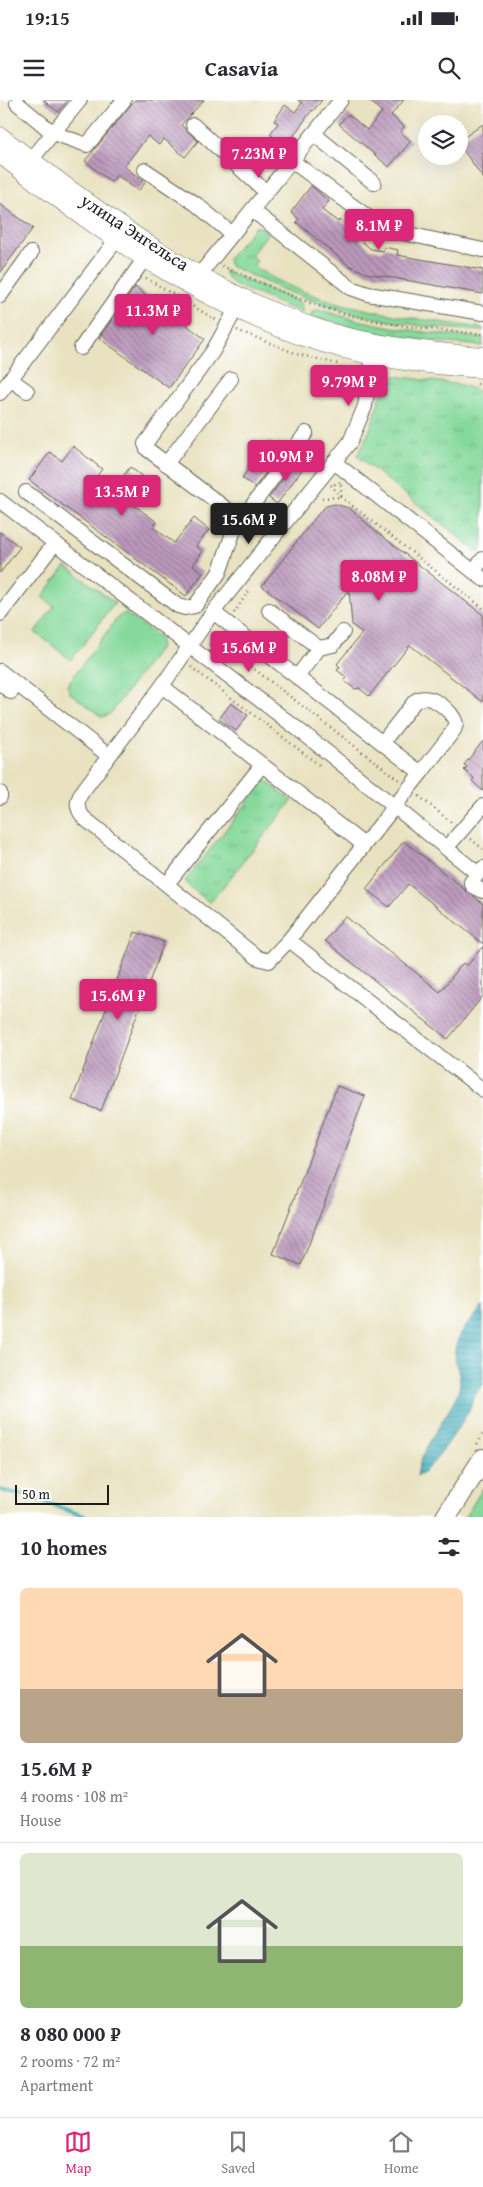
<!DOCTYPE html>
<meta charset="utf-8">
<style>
body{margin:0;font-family:"Gentium Book Plus",serif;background:#f7f7f7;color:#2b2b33;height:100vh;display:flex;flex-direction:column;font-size:19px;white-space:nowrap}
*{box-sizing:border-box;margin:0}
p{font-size:16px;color:#7c7c81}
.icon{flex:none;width:28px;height:28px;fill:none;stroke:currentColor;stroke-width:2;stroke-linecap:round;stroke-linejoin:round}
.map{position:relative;height:1417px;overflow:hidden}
.drawer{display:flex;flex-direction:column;background:#fff;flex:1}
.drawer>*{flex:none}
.buttons{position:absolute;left:418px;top:15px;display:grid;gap:10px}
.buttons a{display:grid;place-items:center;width:50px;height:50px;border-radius:50%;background:#fff;box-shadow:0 5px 20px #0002;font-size:25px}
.scale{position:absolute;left:15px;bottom:12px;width:94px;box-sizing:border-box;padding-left:5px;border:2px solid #1c1c1c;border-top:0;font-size:14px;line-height:18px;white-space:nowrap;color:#1c1c1c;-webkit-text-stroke:4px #fff;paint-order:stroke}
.price{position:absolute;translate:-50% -42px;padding:0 11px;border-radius:5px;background:#db2777;color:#fff;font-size:16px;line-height:32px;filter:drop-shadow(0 1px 2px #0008)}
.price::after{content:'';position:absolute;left:50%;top:30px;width:15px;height:11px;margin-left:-8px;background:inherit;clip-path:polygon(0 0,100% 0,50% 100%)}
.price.selected{background:#222;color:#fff}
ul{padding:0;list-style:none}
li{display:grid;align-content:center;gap:10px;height:265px;padding:0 20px}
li+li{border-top:1px solid #e1e1e2}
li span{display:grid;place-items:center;height:155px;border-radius:8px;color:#555}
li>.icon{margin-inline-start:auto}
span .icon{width:90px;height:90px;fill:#fffc;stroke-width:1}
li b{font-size:21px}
h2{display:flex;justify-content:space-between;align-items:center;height:60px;padding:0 20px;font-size:21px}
.status{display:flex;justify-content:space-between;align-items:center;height:35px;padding:0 25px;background:#fff;direction:ltr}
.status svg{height:14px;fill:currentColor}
header{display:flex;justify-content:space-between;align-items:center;height:65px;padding:0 20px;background:#fff;font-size:22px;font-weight:700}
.menu{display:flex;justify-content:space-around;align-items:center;height:70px;border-top:1px solid #e1e1e2;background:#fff;font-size:14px;color:#7c7c81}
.menu a{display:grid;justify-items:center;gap:2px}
.menu .selected{color:#db2777}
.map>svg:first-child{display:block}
</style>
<div class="status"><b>19:15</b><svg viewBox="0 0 49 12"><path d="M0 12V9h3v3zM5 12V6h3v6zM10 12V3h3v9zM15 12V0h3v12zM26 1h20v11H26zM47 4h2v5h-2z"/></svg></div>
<header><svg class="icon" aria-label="menu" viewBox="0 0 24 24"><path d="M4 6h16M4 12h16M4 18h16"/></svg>Casavia<svg class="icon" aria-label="search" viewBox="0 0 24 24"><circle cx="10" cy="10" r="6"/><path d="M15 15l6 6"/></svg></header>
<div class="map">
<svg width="483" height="1417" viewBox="0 0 483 1417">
<defs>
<pattern id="grass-tufts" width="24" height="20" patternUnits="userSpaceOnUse" patternTransform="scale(1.25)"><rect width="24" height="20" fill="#86d99b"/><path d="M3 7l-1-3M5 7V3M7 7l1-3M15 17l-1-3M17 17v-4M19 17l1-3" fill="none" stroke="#73ba85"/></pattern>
<pattern id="water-rules" width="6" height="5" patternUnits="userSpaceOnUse" patternTransform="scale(1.25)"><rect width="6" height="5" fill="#3dadb9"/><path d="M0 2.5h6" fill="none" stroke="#328c96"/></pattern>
<pattern id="building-back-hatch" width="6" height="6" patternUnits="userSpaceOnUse" patternTransform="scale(1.25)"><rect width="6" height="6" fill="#bb99bc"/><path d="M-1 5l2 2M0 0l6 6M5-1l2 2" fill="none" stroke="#977c98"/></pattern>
</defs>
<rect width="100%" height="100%" fill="#fff"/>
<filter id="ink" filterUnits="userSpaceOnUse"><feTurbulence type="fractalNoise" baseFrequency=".02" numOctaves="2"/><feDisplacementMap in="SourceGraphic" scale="10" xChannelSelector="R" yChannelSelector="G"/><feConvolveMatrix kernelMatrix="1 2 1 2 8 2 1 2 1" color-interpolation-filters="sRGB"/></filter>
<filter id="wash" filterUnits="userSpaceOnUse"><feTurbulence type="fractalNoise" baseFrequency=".0096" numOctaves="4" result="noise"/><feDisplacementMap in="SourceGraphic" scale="20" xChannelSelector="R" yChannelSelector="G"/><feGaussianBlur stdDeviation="1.12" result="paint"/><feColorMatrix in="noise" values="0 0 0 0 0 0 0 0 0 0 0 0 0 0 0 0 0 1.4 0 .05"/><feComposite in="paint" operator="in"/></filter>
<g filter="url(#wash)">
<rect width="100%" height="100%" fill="#e8e2c0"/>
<g fill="url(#grass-tufts)" stroke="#517a5c">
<path d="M255 127H261L268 133 251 155 257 161 253 166C314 208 411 218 483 228V231C425 228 366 220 311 200 283 191 257 178 230 166L228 159Z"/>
<path d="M224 171 299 202 302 207V213L237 186 228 179Z"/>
<path d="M320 210C374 226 427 234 483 238V246C424 241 366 235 310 216L313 211Z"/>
<path d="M395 276 462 285 483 292V447L478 452 357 356 370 330 384 285 388 278Z"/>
<path d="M265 680 292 701 210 803 184 782Z"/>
<path d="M483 1388V1417H465Z"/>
</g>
<g fill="#86d99b" stroke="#517a5c">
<path d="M66 466 115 503 71 560 35 532 54 506 42 497Z"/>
<path d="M125 513 159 537 161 546 110 614 102 617 70 593 67 585 118 517Z"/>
</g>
<path fill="url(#water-rules)" stroke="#2c646a" d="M483 1206V1285C473 1293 474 1302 468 1312 460 1326 431 1372 417 1376 421 1344 448 1320 459 1289 462 1279 457 1269 455 1259 452 1236 471 1222 483 1206Z"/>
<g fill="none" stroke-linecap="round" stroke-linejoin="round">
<path stroke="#3dadb9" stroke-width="4" d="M0 1390 24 1395 87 1417"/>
</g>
<g id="blocks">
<g fill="url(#building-back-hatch)">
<path d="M43 0H68L58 12Z"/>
<path d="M135 0H204L181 25 198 41 185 57 164 39 159 45 148 36 124 66 145 83 138 91 117 75 111 82 85 61Z"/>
<path d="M298 0H322L313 11 312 10 284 49 271 38 273 36 270 34 278 23 274 21 285 5 295 12 302 3Z"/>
<path d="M369 0H404L391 15 404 27 400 32 411 41 389 67 339 24 348 14 367 30 382 12Z"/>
<path d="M483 24V78L459 44V41Z"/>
<path d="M311 86 329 101 322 110 338 122 340 120 357 131 356 132 362 137 360 140 371 149 383 151 384 147 398 150 397 155 483 170V194L366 173 348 165 296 122 299 119 291 112Z"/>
<path d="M0 104 33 128 0 173Z"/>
<path d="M135 187 152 200 166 197 187 212 188 226 205 239 169 288 99 238Z"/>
<path d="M269 341 282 351 255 387 242 378Z"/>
<path d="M73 346 102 369 96 377 113 390 130 367 148 381 131 403 157 422 153 427 174 443 194 418 209 430 196 446 203 451 193 465 203 473 186 496 29 380 50 352 62 361Z"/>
<path d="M296 361 304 367 277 404 269 398Z"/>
<path d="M335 404 349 408 373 429 483 515V602L410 545 369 596 359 588 355 589 344 581 347 578 337 570 340 567 337 564 362 533 352 525 349 489 318 529 262 486 319 413 326 406Z"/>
<path d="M0 432 20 447 0 473Z"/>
<path d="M231 603 248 615 236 631 219 619Z"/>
<path d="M483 641V691L472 681 474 678 464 670 467 667 464 665Z"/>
<path d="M404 741 483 804V844L408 784 389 807 366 789Z"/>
<path d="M345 816 440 892 463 863 467 866 483 846V896L448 939 325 841Z"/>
<path d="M135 832 164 842 101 1011 72 1000Z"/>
<path d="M337 986 365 996 301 1165 273 1154Z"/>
</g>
</g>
</g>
<g filter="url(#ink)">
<use href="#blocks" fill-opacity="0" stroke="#636155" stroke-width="1"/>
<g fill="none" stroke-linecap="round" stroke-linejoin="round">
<defs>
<g id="minor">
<path d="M17 3 53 33 87 45 124 0"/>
<path d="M193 25 266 92"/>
<path d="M314 34 374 83"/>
<path d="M31 60 80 0"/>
<path d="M292 61 384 129 483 150"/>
<path d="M145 70 196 104 232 134"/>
<path d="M252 110 351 188 368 194 483 213"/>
<path d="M200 174 341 0"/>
<path d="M0 196 31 153"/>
<path d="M236 209 213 251 145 344 147 349 241 420"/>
<path d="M81 248 145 158"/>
<path d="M10 279 27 291"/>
<path d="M0 293 117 139"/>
<path d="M334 362 483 479"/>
<path d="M166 364 231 279"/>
<path d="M26 392 178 506 185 508 195 506 219 473 234 430 306 333"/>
<path d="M0 401 308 637 477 773"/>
<path d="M473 471 483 459"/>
<path d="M269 510 319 548 297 577"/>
<path d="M213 512 421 673 289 840 269 861 258 858 84 718C76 708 76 702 82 692L162 586 213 512 350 342 365 306 373 256"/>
<path d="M0 514 55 443"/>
<path d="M319 548 333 545 343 532"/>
<path d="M0 571 109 656"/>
<path d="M0 583 11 592"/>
<path d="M162 586 364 745"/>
<path d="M382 643 415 601C428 591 453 610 456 624L454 630 421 673"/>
<path d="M0 693V697"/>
<path d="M447 747 483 706"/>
<path d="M483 768 471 782 473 786 483 791"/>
<path d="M167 784 262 665"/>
<path d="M289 840 483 990"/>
</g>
<g id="major">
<path d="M0 36C99 113 205 194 326 231 377 246 431 252 483 256"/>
<path d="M0 54C97 130 203 206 322 243 374 259 429 265 483 269"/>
</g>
<path id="highway" d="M446 1417 483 1359"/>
</defs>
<use href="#minor" stroke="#636155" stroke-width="16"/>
<use href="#major" stroke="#636155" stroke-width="19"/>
<use href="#highway" stroke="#636155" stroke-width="22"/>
<g stroke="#636155" stroke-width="2.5" stroke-dasharray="1 4" stroke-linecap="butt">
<path d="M222 166C259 181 294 199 332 210 381 225 432 230 483 234"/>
<path d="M146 178 216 220"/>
<path d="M237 230 297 254 338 264"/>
<path d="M477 284 483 286"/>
<path d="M331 385 341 397 483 508"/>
<path d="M322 398 341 397V382L332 385"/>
<path d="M234 513 250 489"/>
<path d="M211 536 399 680"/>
<path d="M209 545 220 531"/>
<path d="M191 567 319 665"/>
<path d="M419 696 452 723"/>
<path d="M471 739 483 749"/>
<path d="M477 1344 483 1334"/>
</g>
<use href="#minor" stroke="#fff" stroke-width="14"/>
<use href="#major" stroke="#fff" stroke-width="18"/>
<use href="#highway" stroke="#fff" stroke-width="20"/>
</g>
</g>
<g text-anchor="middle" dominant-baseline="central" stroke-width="4.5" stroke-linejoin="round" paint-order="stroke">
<g font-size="18" fill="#1c1c1c" stroke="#fff">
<text transform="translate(135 132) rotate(33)">улица Энгельса</text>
</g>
</g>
</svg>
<div class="buttons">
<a><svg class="icon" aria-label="layers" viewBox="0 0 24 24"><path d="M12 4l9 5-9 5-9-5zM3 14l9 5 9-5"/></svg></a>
</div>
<div class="scale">50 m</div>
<b class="price" style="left:259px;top:79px">7.23M ₽</b>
<b class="price" style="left:379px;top:151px">8.1M ₽</b>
<b class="price" style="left:153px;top:236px">11.3M ₽</b>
<b class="price" style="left:349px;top:307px">9.79M ₽</b>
<b class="price" style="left:286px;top:382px">10.9M ₽</b>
<b class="price" style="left:122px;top:417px">13.5M ₽</b>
<b class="price selected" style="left:249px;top:445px">15.6M ₽</b>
<b class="price" style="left:379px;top:502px">8.08M ₽</b>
<b class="price" style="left:249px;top:573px">15.6M ₽</b>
<b class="price" style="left:118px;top:921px">15.6M ₽</b>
</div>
<section class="drawer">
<h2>10 homes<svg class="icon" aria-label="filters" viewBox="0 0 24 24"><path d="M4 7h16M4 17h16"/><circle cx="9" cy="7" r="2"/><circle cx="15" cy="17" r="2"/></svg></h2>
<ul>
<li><span style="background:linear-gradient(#ffd9b3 65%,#b9a48a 0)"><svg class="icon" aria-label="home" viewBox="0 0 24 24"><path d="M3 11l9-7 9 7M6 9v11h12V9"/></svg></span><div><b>15.6M ₽</b><p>4 rooms · 108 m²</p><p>House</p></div></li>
<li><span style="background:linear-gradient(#dfe7d0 60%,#8fb573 0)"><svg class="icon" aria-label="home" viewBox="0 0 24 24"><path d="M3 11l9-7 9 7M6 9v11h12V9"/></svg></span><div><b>8 080 000 ₽</b><p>2 rooms · 72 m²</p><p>Apartment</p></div></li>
</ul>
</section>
<nav class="menu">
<a class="selected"><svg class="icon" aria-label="map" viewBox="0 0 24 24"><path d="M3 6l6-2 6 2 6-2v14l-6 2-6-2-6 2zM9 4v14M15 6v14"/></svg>Map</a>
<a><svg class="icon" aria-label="saved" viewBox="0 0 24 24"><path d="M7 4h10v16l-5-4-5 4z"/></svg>Saved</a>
<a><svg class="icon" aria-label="home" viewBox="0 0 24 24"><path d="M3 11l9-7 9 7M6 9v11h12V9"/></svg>Home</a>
</nav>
